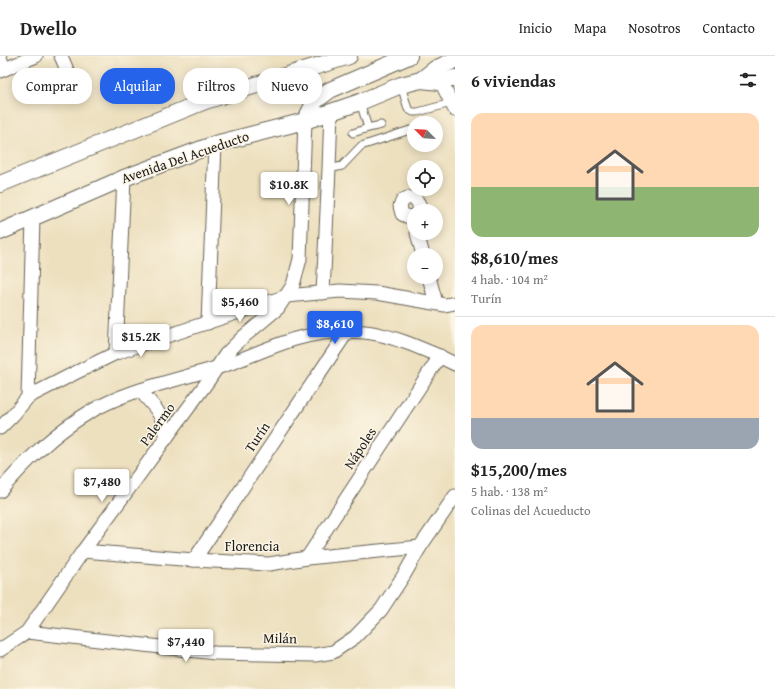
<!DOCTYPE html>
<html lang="es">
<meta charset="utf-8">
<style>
body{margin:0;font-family:"Gentium Book Plus",serif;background:#f6f6f6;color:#222;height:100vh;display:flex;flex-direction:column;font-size:15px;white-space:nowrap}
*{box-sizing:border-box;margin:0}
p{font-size:13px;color:#767676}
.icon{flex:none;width:22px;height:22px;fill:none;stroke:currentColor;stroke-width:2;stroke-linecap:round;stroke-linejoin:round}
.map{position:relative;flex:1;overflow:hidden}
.panel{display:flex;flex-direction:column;background:#fff;width:320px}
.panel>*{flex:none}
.hud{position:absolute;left:12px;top:12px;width:380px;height:36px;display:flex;gap:8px}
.needle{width:26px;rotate:294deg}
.controls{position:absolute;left:407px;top:60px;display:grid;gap:8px}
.controls a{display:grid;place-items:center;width:36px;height:36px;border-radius:50%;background:#fff;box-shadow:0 2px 10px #0003;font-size:20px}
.price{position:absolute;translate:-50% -34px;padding:0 9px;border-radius:4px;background:#fff;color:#222;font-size:13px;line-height:26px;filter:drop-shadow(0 1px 2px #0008)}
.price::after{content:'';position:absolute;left:50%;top:24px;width:12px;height:9px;margin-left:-6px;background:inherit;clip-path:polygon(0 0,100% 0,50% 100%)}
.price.current{background:#2563eb;color:#fff}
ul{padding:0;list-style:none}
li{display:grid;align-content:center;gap:8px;height:212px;padding:0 16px}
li+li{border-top:1px solid #e0e0e0}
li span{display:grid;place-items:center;height:124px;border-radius:12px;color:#555}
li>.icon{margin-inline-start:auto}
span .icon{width:72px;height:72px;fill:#fffc;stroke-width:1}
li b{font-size:17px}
h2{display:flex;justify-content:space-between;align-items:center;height:48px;padding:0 16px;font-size:17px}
.pill{padding:0 14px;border-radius:16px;background:#fff;box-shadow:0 2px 10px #0003;font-size:14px;line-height:36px}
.pill.current{background:#2563eb;color:#fff}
header{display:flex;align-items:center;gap:24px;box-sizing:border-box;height:56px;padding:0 20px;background:#fff;border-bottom:1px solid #e0e0e0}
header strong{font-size:19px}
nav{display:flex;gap:22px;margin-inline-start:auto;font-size:14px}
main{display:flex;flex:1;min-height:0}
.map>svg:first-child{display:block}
</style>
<header>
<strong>Dwello</strong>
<nav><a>Inicio</a><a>Mapa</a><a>Nosotros</a><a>Contacto</a></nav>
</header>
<main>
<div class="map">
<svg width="455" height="633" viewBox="0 0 455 633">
<rect width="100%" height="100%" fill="#fcf5e5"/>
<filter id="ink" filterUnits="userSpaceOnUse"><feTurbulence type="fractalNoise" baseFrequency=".025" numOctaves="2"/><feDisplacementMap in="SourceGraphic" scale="8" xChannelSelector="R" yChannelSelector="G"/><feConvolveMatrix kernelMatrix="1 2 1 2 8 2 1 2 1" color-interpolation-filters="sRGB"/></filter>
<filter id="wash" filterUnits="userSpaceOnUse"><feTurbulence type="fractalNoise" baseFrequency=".012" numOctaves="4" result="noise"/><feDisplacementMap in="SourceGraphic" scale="16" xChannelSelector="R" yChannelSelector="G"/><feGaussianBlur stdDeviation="0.9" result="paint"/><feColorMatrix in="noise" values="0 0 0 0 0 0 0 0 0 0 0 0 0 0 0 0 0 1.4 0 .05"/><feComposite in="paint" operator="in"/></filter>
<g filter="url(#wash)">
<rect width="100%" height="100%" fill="#ede0bf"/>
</g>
<g filter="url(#ink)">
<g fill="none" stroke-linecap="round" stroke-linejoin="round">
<defs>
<g id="service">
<path d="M401 29 408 53 413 56H418L451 47"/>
<path d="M360 46 368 72 381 69"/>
<path d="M353 77 368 72"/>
<path d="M329 113 342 110 361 90 410 74"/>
</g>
<g id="minor">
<path d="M61 0 67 14"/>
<path d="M0 1 4 13"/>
<path d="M0 15 36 0"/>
<path d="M437 18 455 54"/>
<path d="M414 160 409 161 402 158 400 150 403 144C410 140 415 141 419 148V155"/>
<path d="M417 177 423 199"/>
<path d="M429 221 436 247"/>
<path d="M323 237 329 113 331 55"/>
<path d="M208 267 215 88"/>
<path d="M116 297 124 122"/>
<path d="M140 334 156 353 162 363 166 383"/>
<path d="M28 341 33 162"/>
<path d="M0 372 13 359 28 341 75 317 116 297 287 240 340 235 377 237 445 249 455 247"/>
<path d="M0 435C26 405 53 378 88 357 127 334 173 325 216 312 243 304 268 291 295 283 317 277 342 274 364 276 390 278 432 296 455 308"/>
<path d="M83 495 194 504 269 508 307 502 420 491"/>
<path d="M307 502 440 300"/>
<path d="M194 504 347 276"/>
<path d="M27 576 215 597 315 599 333 596 355 581 381 554 404 519 420 491 455 440"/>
<path d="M0 594 27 576 83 495 208 325 226 298 242 282 278 252 293 229 300 203 305 65"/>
</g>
<g id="tertiary">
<path d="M421 24 435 13 455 4"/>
<path d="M305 65 315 45 330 34 409 0"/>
<path d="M0 128 205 45 349 0"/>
<path d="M0 176 124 122 215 88 305 65 360 46 401 29 421 24 440 26 455 22"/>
</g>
</defs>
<use href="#service" stroke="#656155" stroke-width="9"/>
<use href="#minor" stroke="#656155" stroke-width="15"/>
<use href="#tertiary" stroke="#656155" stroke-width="18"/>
<use href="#service" stroke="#fff" stroke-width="7"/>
<use href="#minor" stroke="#fff" stroke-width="13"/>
<use href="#tertiary" stroke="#fff" stroke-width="16"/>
</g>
</g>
<g text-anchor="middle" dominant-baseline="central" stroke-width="3" stroke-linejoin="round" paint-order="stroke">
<g font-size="14" fill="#1c1c1c" stroke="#fcf5e5">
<text transform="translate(185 101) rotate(-19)">Avenida Del Acueducto</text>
<text transform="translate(157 368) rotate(-54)">Palermo</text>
<text transform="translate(257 381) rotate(-56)">Turín</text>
<text transform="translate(360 392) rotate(-57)">Nápoles</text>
<text x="252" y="490">Florencia</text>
<text transform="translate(280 582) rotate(1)">Milán</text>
</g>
</g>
</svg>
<div class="controls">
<a><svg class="needle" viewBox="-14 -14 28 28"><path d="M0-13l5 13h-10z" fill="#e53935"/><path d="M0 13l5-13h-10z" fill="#767676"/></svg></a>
<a><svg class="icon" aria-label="locate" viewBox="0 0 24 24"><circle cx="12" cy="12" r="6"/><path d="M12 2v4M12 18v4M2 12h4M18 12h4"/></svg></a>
<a>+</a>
<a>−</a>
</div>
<b class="price" style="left:289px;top:150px">$10.8K</b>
<b class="price" style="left:240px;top:267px">$5,460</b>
<b class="price current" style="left:335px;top:289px">$8,610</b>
<b class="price" style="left:141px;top:302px">$15.2K</b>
<b class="price" style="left:102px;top:447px">$7,480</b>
<b class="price" style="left:186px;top:607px">$7,440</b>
<div class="hud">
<a class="pill">Comprar</a>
<a class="pill current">Alquilar</a>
<a class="pill">Filtros</a>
<a class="pill">Nuevo</a>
</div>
</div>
<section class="panel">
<h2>6 viviendas<svg class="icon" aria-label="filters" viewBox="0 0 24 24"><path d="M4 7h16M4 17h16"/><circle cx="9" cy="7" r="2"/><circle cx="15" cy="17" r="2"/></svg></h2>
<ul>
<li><span style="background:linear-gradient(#ffd9b3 60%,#8fb573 0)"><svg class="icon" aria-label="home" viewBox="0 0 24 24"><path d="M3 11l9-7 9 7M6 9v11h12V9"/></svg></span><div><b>$8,610/mes</b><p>4 hab. · 104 m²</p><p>Turín</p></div></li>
<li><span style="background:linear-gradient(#ffd9b3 75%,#9aa5b1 0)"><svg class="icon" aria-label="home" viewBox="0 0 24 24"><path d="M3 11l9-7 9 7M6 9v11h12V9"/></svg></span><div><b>$15,200/mes</b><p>5 hab. · 138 m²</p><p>Colinas del Acueducto</p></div></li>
</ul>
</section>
</main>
